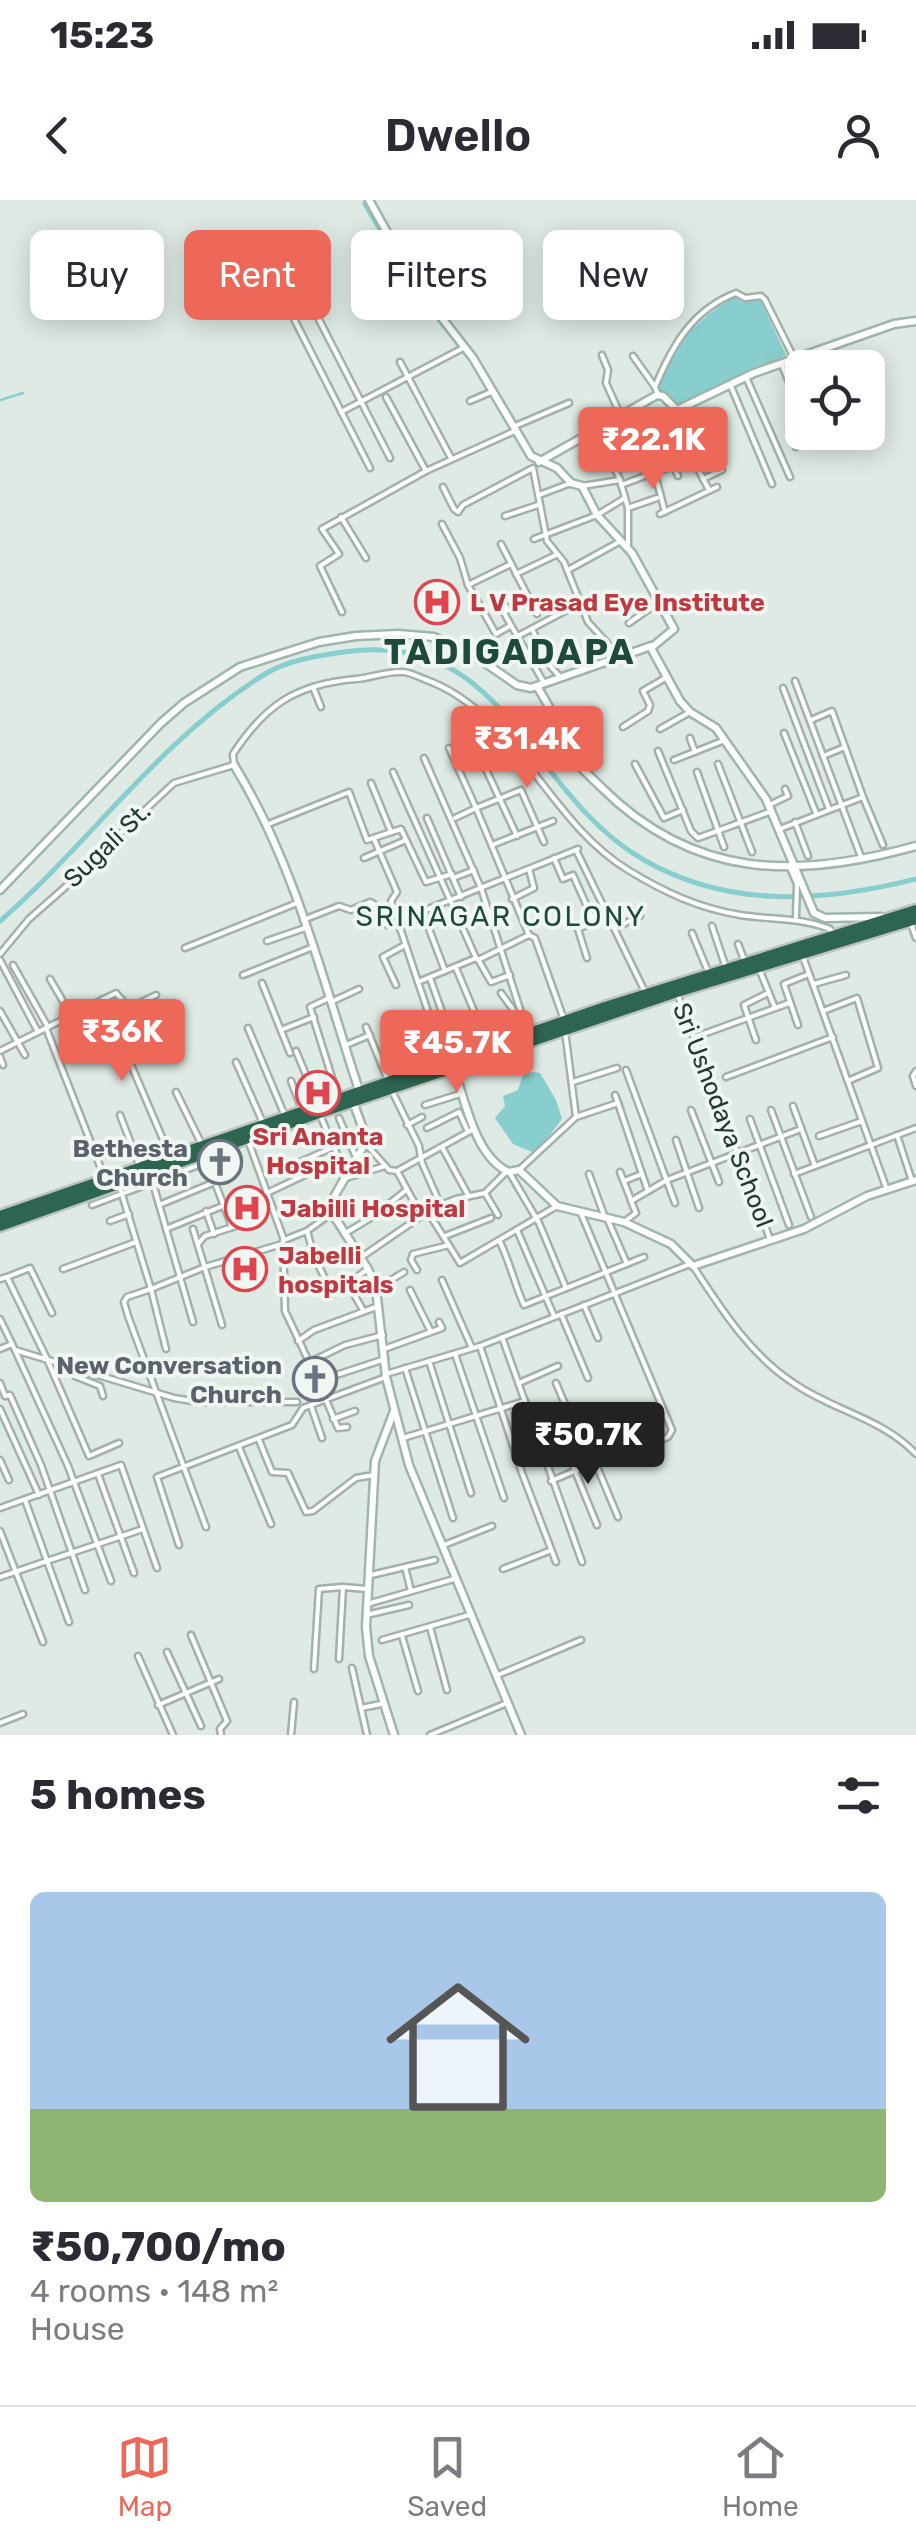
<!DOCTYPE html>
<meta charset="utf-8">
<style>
body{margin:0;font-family:Rubik,sans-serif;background:#f7f7f7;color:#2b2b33;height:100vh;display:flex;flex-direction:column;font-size:38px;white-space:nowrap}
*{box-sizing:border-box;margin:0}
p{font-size:32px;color:#7c7c81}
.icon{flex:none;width:55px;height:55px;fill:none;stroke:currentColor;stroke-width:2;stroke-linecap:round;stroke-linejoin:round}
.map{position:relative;height:1535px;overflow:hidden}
.panel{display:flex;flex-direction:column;background:#fff;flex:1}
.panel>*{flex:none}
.banner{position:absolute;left:30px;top:30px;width:858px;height:90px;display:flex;gap:20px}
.controls{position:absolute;left:785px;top:150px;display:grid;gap:20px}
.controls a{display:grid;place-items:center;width:100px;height:100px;border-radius:15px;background:#fff;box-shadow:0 5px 25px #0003;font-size:50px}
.price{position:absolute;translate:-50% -85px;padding:0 22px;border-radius:10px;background:#ee685a;color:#fff;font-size:32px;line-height:65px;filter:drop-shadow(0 2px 5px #0008)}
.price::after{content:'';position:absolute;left:50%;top:60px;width:30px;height:22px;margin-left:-15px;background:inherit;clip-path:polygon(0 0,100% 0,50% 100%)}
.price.active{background:#222;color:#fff}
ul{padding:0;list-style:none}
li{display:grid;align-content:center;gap:20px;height:530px;padding:0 30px}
li span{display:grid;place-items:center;height:310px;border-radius:15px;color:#555}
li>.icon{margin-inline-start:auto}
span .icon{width:180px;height:180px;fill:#fffc;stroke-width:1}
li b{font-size:42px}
h2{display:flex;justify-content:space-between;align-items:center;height:120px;padding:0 30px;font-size:42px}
.chip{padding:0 35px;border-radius:15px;background:#fff;box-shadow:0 5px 25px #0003;font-size:35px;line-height:90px}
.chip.active{background:#ee685a;color:#fff}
.status{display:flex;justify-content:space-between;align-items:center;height:70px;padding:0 50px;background:#fff;direction:ltr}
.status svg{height:28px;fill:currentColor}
header{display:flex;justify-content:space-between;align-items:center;height:130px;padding:0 30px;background:#fff;font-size:45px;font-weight:600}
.tabs{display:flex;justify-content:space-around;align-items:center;height:140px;border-top:2px solid #e1e1e2;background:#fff;font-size:28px;color:#7c7c81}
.tabs a{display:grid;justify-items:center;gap:5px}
.tabs .active{color:#ee685a}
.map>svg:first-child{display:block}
</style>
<div class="status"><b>15:23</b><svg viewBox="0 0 49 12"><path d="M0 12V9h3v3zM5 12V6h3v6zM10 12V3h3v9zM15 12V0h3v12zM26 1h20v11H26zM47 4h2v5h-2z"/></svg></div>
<header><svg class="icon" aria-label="back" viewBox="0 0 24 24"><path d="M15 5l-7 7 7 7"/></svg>Dwello<svg class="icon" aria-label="person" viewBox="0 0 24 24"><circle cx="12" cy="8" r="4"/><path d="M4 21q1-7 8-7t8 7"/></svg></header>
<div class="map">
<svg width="916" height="1535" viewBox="0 0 916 1535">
<rect width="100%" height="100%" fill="#dfeae4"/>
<g fill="#88cece">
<path d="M735 97 742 102 760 99 786 155 675 206 657 188C675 146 695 119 735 97Z"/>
<path d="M532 872 540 873 556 900 562 919 542 945 532 952 513 944 495 918 505 906 503 896 518 890 523 875Z"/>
</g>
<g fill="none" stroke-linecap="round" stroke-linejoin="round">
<g stroke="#88cece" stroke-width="2.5">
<path d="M363 3 403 71"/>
<path d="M0 200 23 193"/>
</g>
<path stroke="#88cece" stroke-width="5" d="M0 721C91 642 160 539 265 474 288 460 317 456 344 452 509 428 525 592 644 660 729 709 825 702 916 679"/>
<defs>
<g id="street">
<path d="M312 106 390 258"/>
<path d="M291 113 370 268"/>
<path d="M602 155 608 170 606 183 620 214"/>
<path d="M633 156 655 187"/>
<path d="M400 162 451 258"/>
<path d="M781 163 802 212"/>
<path d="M746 177 790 277"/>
<path d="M730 184 772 284"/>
<path d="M658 195 655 187C672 146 692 110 736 93L745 98 761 96 765 100 794 158"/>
<path d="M386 197 426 271 517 230"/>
<path d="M470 201 491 192"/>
<path d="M673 209 667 251 678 276"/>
<path d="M341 212 465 147"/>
<path d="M515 226 569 203"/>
<path d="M671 226 679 232 709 290"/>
<path d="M789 227 795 236"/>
<path d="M597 230 620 280"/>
<path d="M796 247 794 237 805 232"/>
<path d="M533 268 547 341 564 362 588 422 619 456"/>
<path d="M655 274 665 312"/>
<path d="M703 279 722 270"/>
<path d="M621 285 672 266"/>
<path d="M582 286 620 280 628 308V345"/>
<path d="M443 287 454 309 458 312 463 305 531 269"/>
<path d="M539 295 571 283"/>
<path d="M628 308 657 298"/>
<path d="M660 314 717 287"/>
<path d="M505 316 538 305"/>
<path d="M341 317 366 358"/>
<path d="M442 324 460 358 468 385 496 434 510 426"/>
<path d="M534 339 597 315 625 298"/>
<path d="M501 344 537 414"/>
<path d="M568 370 619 342"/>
<path d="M516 374 556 355"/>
<path d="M468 385 511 364"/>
<path d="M505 405 508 410 504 413 544 483"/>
<path d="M342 412 320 366 339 354 322 329 426 271"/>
<path d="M629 423 659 402"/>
<path d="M532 429 548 463 559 476"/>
<path d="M516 437 582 402"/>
<path d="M795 481 861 657"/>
<path d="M313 487 321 507"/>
<path d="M783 488 829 609"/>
<path d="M623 527 648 511 650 505 643 491 667 477"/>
<path d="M660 529 690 512"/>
<path d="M784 533 816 613"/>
<path d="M690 538 695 552"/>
<path d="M449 548 476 608 521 590 544 642"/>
<path d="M658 551 691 631 698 638 772 611"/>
<path d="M823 556 845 547"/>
<path d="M424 558 481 688 528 834"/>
<path d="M674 560 725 540"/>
<path d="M483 563 517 636"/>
<path d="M635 564 664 618 683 610"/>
<path d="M718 564 752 652"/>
<path d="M393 572 476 758"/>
<path d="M697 572 724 647"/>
<path d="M371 583 391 632"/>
<path d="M863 597 883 645"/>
<path d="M769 605 788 596 785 589"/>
<path d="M427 618 461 697"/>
<path d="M455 618 476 608 529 735"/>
<path d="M795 622 808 656"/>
<path d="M266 625 349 592 367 640 401 629 426 682 452 674"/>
<path d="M780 629 863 597 832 511 811 520"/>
<path d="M374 639 397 692 391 701 418 782"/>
<path d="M492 645 553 621"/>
<path d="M576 650 646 794"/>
<path d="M364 658 406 640"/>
<path d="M554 658 563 679 573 675 594 722 578 729 587 758"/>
<path d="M790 668 797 684 796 717"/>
<path d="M453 678 474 670"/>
<path d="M512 699 534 688 529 669"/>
<path d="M423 713 445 771"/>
<path d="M303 720 339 706 351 710 370 702 374 704 382 723 388 725 578 649"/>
<path d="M911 724 916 738"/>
<path d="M712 726 726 768"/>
<path d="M615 728 640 716"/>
<path d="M692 733 709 774"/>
<path d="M267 741 305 728"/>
<path d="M738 744 745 762"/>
<path d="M185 748 297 703"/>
<path d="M0 754 29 719 105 652 114 639 174 583 234 565 233 554C265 505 296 484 356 479 371 478 387 471 402 472 409 472 417 476 424 479 517 512 547 621 628 670 664 692 698 708 740 715 772 720 800 717 830 729L833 735"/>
<path d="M802 754 887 990"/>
<path d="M0 760 38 832"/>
<path d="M479 761 491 782 510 775"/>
<path d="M13 765 48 827"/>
<path d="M456 768 489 847"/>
<path d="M760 771 775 808"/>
<path d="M243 775 313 747"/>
<path d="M430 778 457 854"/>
<path d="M50 779 71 815"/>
<path d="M262 783 290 853"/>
<path d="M814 784 846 775"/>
<path d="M396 785 383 757 405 745"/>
<path d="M501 793 525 826"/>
<path d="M678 796 770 1039"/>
<path d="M329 798 310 807 338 897"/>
<path d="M103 799 170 956"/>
<path d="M333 801 359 789"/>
<path d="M0 811 25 855"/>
<path d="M823 811 857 798 878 868 850 880"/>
<path d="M400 817 420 871"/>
<path d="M798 825 784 784 809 774"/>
<path d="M366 827 387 878"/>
<path d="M46 828 105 979"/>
<path d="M248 828 285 916"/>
<path d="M281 830 314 817"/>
<path d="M390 837 404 875"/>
<path d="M695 837 789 803"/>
<path d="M756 840 744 805 768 793"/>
<path d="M346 845 370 835"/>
<path d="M0 851 116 793 129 808 156 795"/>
<path d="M296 851 319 906"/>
<path d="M0 857 3 865"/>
<path d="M444 859 418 782 476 758 478 760 529 735 535 738 563 817"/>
<path d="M236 862 263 923"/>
<path d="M626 870 675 1003"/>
<path d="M916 871 913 876 916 886"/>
<path d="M726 877 833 837"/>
<path d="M291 881 302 910"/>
<path d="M573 882 617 868"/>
<path d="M392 891 419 946 422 963 437 997 430 1001 433 1008"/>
<path d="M176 892 202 945"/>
<path d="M618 903 642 974 624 981"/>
<path d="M425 905 460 894"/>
<path d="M793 906 815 966"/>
<path d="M691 910 719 982"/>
<path d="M771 910 811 1017"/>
<path d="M120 915 140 967"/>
<path d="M320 915 346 975"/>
<path d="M576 917 618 903 615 895"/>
<path d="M339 918 355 955"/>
<path d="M750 919 789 1025"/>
<path d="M407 925 422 917"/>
<path d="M427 928 459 912 468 932"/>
<path d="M897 935 912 981"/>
<path d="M819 936 862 921"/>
<path d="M248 940 283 1037 285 1111 318 1181 385 1159"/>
<path d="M676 940 699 1008"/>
<path d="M366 944 389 970 397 971 415 1004 424 1014"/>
<path d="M442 947 468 995"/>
<path d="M207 962 232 1027"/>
<path d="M293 965 334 947"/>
<path d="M519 970 576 917 565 831"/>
<path d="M397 971 472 930"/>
<path d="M509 972 539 1023 566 1088"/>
<path d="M620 972 631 1000"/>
<path d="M150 973 193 1122"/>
<path d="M589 974 604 1015"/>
<path d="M642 974 648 991"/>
<path d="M794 974 916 928"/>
<path d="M346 978 385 966"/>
<path d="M120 988 151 1089 205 1067 282 1044"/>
<path d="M485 993 498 1015"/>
<path d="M92 1005 207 962"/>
<path d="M159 1005 215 982"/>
<path d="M226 1008 267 993 305 975"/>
<path d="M206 1011 214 1034"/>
<path d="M580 1011 672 1230 668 1237 609 1261"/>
<path d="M428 1012 460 1063 557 1006"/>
<path d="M607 1018 627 1064"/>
<path d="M110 1021 129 1014"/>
<path d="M624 1022 636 1013 631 1001 667 980 801 929"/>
<path d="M166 1029 225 1005"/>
<path d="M193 1029 222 1125"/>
<path d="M517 1030 554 1116"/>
<path d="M307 1031 314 1056 328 1085 348 1083 368 1069"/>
<path d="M344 1034 374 1016 405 991"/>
<path d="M445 1036 491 1018"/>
<path d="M284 1040 307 1031 332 1013"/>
<path d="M499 1040C510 1062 514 1083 524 1105L644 1057"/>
<path d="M198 1044 205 1036 254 1020 250 1000"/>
<path d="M363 1056 433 1008 456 999 485 993 506 972"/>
<path d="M693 1066C721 1109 751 1156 795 1184 834 1211 882 1218 916 1254"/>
<path d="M63 1069 136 1042"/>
<path d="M417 1070 411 1060 413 1054 449 1045"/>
<path d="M7 1077 30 1068 52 1113"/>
<path d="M0 1079 7 1077 47 1159 89 1256 119 1243"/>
<path d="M442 1080 472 1148"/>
<path d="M348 1084 363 1110"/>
<path d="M378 1088 404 1072"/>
<path d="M410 1090 430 1130"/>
<path d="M584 1105 598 1138"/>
<path d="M561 1114 588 1178"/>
<path d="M0 1119 15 1150 174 1198 199 1202H297"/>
<path d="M502 1137 582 1362"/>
<path d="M298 1141 314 1130 376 1107"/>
<path d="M480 1146 522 1273 556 1362"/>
<path d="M0 1149 12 1144"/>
<path d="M166 1149 151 1089 127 1097 124 1102 128 1116 206 1327"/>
<path d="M384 1149 442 1128 439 1122"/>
<path d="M15 1150 68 1266 111 1381"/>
<path d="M455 1154 504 1298"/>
<path d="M429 1161 471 1293"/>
<path d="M308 1163 345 1145 383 1135"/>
<path d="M405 1168 453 1318"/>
<path d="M71 1169 75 1176 100 1186 103 1196"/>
<path d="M386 1174 480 1146 690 1064"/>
<path d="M318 1181 338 1228 347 1227"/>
<path d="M0 1183 5 1196 10 1195 41 1265 85 1390"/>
<path d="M519 1183 558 1166"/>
<path d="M556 1183 583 1247"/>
<path d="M311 1206 322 1238"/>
<path d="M0 1209 39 1295"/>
<path d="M333 1219 355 1211"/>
<path d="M403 1238 525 1201"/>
<path d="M259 1240 272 1272 288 1273 306 1312 313 1311 356 1278 374 1275"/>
<path d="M595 1242 574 1250 569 1256 597 1325"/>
<path d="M588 1245 618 1317"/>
<path d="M239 1247 271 1324"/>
<path d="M0 1260 9 1280"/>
<path d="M98 1274 134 1373"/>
<path d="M551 1281 596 1262"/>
<path d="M0 1308 121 1265 157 1368"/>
<path d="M0 1331 43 1442"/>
<path d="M179 1345 157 1277 292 1225 303 1208 386 1177"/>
<path d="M444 1345 492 1326"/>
<path d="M405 1367 411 1391"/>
<path d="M503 1369 549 1351"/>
<path d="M371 1375 435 1360"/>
<path d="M0 1377 47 1361 25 1300"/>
<path d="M367 1404 454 1379"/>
<path d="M366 1415 409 1405"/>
<path d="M69 1422 47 1361 143 1329"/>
<path d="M430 1427 447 1490"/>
<path d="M191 1435 227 1521 220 1529 221 1535"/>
<path d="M402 1436 418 1491"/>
<path d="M382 1440 469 1415"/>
<path d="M167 1452 201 1526"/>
<path d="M138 1456 173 1535"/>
<path d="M339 1459 343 1387 367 1389"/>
<path d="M352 1468 367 1535"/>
<path d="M314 1469 319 1389 343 1387"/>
<path d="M498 1475 581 1440"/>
<path d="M158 1505 219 1479"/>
<path d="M361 1508 381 1504"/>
<path d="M0 1523 23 1514"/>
<path d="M291 1535 294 1502"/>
<path d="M430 1535 507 1503"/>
</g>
<g id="secondary">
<path d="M369 0 417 86 473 158 531 256 557 268 571 283 582 286 597 315 632 353 674 429 651 448 680 501 690 512 716 528 766 599 814 713 825 718 881 717"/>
<path d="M539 262 657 195 663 196 677 210 754 173 894 124 916 121"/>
<path d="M537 486C542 495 548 504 552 513 556 525 558 538 565 549 575 563 590 576 602 588 695 680 798 679 916 646"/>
<path d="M234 565C295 664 323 781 359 890"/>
<path d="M0 690 161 523 184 503 240 467 319 442 356 436 398 434 434 437 475 456 517 485 531 488 651 446"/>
<path d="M454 870C466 902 475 957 509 972L519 970 557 1006 624 1022 671 1044 693 1066 804 1029 867 996 916 980"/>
<path d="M352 899 367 940 335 995 332 1013 368 1069 376 1089 386 1177 409 1265 521 1535"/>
<path d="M394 1535 369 1456 366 1427 375 1261 394 1211"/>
</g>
<g id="highway">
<path d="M0 1016 605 807 916 710"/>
<path d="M0 1026 319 913 677 792 916 719"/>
</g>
</defs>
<use href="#street" stroke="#a2b2aa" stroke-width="9"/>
<use href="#secondary" stroke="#9fb6aa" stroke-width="11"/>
<use href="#highway" stroke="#bcc4c1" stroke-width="15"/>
<use href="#street" stroke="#fff" stroke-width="4"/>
<use href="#secondary" stroke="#fff" stroke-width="6"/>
<use href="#highway" stroke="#2e6551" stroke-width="10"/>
</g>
<defs>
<symbol id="hospital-ring" viewBox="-11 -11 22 22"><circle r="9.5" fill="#f0f7f2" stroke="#e0444e" stroke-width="1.5"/><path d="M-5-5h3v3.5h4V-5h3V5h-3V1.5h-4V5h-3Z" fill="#e0444e"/></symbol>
<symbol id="church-ring" viewBox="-11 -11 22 22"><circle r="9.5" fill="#f0f7f2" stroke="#6b7280" stroke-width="1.5"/><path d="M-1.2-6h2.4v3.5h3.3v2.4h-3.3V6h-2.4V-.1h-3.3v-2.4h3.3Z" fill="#6b7280"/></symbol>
</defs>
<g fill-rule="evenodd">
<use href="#hospital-ring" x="412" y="377" width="50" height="50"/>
<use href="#hospital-ring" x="293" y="868" width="50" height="50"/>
<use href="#church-ring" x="195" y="937" width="50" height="50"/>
<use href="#hospital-ring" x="222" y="983" width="50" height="50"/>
<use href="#hospital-ring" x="220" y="1044" width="50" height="50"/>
<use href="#church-ring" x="290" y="1154" width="50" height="50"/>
</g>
<g text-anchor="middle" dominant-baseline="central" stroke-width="8" stroke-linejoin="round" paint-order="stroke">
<g font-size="25" font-weight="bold" fill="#be3a42" stroke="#f0f7f2" text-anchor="start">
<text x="470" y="402">L V Prasad Eye Institute</text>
<text x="318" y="936" text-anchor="middle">Sri Ananta<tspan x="318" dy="29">Hospital</tspan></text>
<text x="280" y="1008">Jabilli Hospital</text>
<text x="278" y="1055">Jabelli<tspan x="278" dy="29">hospitals</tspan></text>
</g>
<g font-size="25" fill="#213a2f" stroke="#f0f7f2">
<text transform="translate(107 645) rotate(-44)">Sugali St.</text>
<text transform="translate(723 915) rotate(69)">Sri Ushodaya School</text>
</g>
<g font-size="25" font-weight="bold" fill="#5b616d" stroke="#f0f7f2" text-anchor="end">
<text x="188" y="948">Bethesta<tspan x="188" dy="29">Church</tspan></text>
<text x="282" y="1165">New Conversation<tspan x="282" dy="29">Church</tspan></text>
</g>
<g font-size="28" letter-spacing="2.5" fill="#1e4b39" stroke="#f0f7f2">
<text x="501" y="716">SRINAGAR COLONY</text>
</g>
<g font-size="35" font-weight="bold" letter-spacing="2.5" fill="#1e4b39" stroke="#f0f7f2">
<text x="510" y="452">TADIGADAPA</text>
</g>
</g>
</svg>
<div class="controls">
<a><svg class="icon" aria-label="locate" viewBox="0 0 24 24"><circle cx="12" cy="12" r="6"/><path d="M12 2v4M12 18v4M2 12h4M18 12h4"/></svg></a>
</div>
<b class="price" style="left:653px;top:292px">₹22.1K</b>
<b class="price" style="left:527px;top:591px">₹31.4K</b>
<b class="price" style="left:122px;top:884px">₹36K</b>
<b class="price" style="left:457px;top:895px">₹45.7K</b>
<b class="price active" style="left:588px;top:1287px">₹50.7K</b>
<div class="banner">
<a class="chip">Buy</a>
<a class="chip active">Rent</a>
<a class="chip">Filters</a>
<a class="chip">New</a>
</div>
</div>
<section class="panel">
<h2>5 homes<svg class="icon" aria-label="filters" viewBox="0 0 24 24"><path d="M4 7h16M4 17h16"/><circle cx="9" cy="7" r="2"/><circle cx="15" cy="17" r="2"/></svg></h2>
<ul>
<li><span style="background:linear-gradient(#a9c7e8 70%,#8fb573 0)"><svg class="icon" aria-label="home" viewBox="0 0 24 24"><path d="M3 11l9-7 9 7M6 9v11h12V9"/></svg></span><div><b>₹50,700/mo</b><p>4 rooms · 148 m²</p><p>House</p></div></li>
</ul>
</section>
<nav class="tabs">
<a class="active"><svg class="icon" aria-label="map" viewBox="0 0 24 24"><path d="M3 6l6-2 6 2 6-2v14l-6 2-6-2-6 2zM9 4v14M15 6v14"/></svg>Map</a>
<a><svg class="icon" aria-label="saved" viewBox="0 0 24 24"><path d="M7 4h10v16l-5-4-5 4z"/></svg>Saved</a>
<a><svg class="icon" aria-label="home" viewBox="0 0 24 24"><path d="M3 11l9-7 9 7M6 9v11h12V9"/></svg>Home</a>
</nav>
